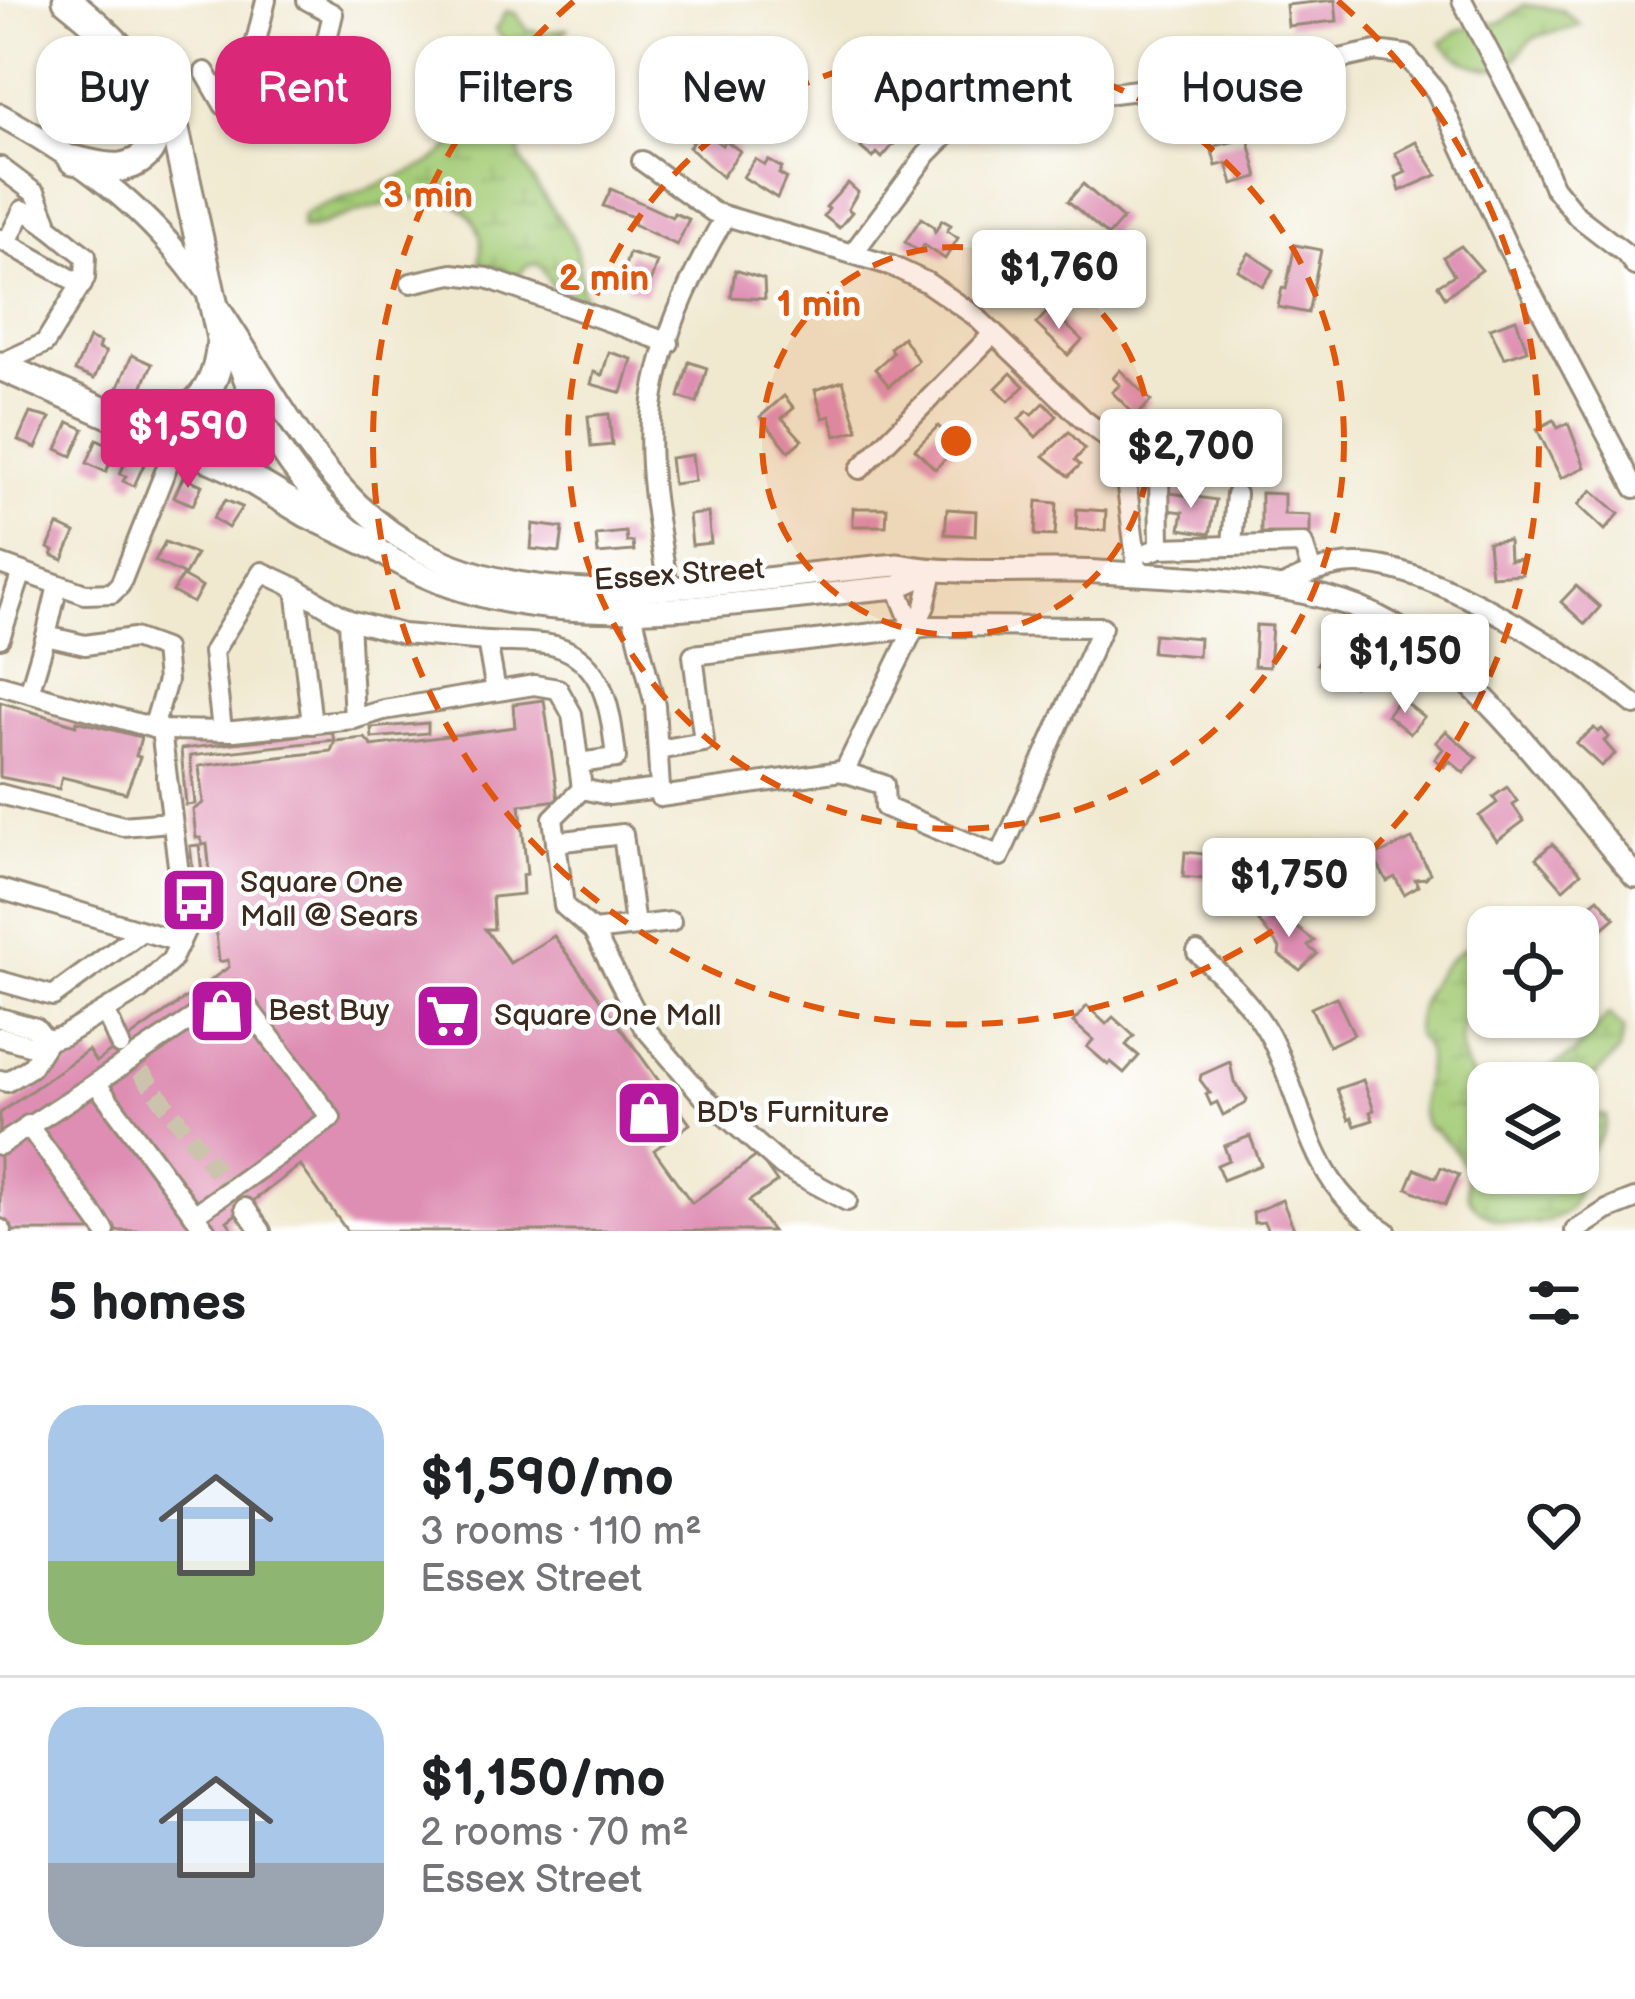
<!DOCTYPE html>
<meta charset="utf-8">
<style>
body{margin:0;font-family:"Balsamiq Sans",sans-serif;background:#f2f2f2;color:#202124;height:100vh;display:flex;flex-direction:column;font-size:45px;white-space:nowrap}
*{box-sizing:border-box;margin:0}
p{font-size:39px;color:#757577}
.icon{flex:none;width:66px;height:66px;fill:none;stroke:currentColor;stroke-width:2;stroke-linecap:round;stroke-linejoin:round}
.map{position:relative;height:1231px;overflow:hidden}
.drawer{display:flex;flex-direction:column;background:#fff;flex:1}
.drawer>*{flex:none}
.guide{position:absolute;left:36px;top:36px;width:1563px;height:108px;display:flex;gap:24px}
.fabs{position:absolute;left:1467px;top:906px;display:grid;gap:24px}
.fabs a{display:grid;place-items:center;width:132px;height:132px;border-radius:24px;background:#fff;box-shadow:0 3px 9px #0004;font-size:60px}
.price{position:absolute;translate:-50% -102px;padding:0 27px;border-radius:12px;background:#fff;color:#222;font-size:39px;line-height:78px;filter:drop-shadow(0 3px 6px #0008)}
.price::after{content:'';position:absolute;left:50%;top:72px;width:36px;height:27px;margin-left:-18px;background:inherit;clip-path:polygon(0 0,100% 0,50% 100%)}
.price.current{background:#db2777;color:#fff}
ul{padding:0;list-style:none}
li{display:flex;align-items:center;gap:36px;height:300px;padding:0 48px}
li+li{border-top:3px solid #e0e0e0}
li span{display:grid;place-items:center;flex:none;width:336px;height:240px;border-radius:36px;color:#555}
li>.icon{margin-inline-start:auto}
span .icon{width:144px;height:144px;fill:#fffc;stroke-width:1}
li b{font-size:51px}
h2{display:flex;justify-content:space-between;align-items:center;height:144px;padding:0 48px;font-size:51px}
.chip{padding:0 42px;border-radius:36px;background:#fff;box-shadow:0 3px 9px #0004;font-size:42px;line-height:108px}
.chip.current{background:#db2777;color:#fff}
.map>svg:first-child{display:block}
</style>
<div class="map">
<svg width="1635" height="1231" viewBox="0 0 1635 1231">
<defs>
<pattern id="wetland-marsh" width="20" height="14" patternUnits="userSpaceOnUse" patternTransform="scale(3)"><rect width="20" height="14" fill="#a4cc77"/><path d="M1 5h8M5 5V1M11 12h8M15 12V8" fill="none" stroke="#8eaf66"/></pattern>
</defs>
<rect width="100%" height="100%" fill="#fff"/>
<filter id="ink" filterUnits="userSpaceOnUse"><feTurbulence type="fractalNoise" baseFrequency=".00833" numOctaves="2"/><feDisplacementMap in="SourceGraphic" scale="24" xChannelSelector="R" yChannelSelector="G"/><feConvolveMatrix kernelMatrix="1 2 1 2 8 2 1 2 1" color-interpolation-filters="sRGB"/></filter>
<filter id="wash" filterUnits="userSpaceOnUse"><feTurbulence type="fractalNoise" baseFrequency=".004" numOctaves="4" result="noise"/><feDisplacementMap in="SourceGraphic" scale="48" xChannelSelector="R" yChannelSelector="G"/><feGaussianBlur stdDeviation="2.7" result="paint"/><feColorMatrix in="noise" values="0 0 0 0 0 0 0 0 0 0 0 0 0 0 0 0 0 1.4 0 .05"/><feComposite in="paint" operator="in"/></filter>
<g filter="url(#wash)">
<rect width="100%" height="100%" fill="#f0e9d0"/>
<g fill="url(#wetland-marsh)" stroke="#707b4a" stroke-width="3">
<path d="M1524 5 1562 10 1580 25C1566 33 1549 30 1535 38 1522 45 1521 57 1509 64 1488 77 1455 60 1441 43L1459 30 1503 22Z"/>
<path d="M506 11 515 13 527 29 544 33 570 28C539 47 528 73 560 98L556 111 535 115 531 133 519 152C530 186 559 211 574 243 583 261 576 281 586 299L554 289 539 263 527 266 518 275 480 263C479 254 483 244 480 235 463 176 379 204 337 219 323 223 315 231 301 228L302 216 308 212C342 194 431 174 453 144 465 128 460 108 469 91L508 79 517 51 495 30Z"/>
<path d="M1472 943H1488C1488 955 1491 970 1488 981 1484 997 1468 1008 1463 1022 1456 1045 1464 1079 1488 1088V1173H1578V1130L1593 1114 1606 1116C1607 1135 1596 1141 1586 1156 1581 1164 1581 1173 1579 1182 1577 1190 1576 1202 1570 1208 1546 1230 1498 1229 1476 1207 1461 1193 1470 1181 1463 1165 1457 1151 1441 1132 1426 1126 1410 1095 1444 1060 1416 1035 1416 996 1439 962 1472 943Z"/>
<path d="M1609 1014 1624 1029 1619 1051 1578 1093V1083H1523L1572 1055Z"/>
</g>
<g id="blocks">
<g fill="#de8eb2">
<path d="M1335 0 1337 21 1288 26 1286 5Z"/>
<path d="M683 63 713 71 707 91 703 90 699 100 687 96 689 89 676 85Z"/>
<path d="M927 64 962 72 957 91 922 83Z"/>
<path d="M887 117 904 132 882 158 877 153 873 158 861 148 867 141 860 136 868 127 874 133Z"/>
<path d="M705 125 719 135 715 140 722 145 725 140 740 151 722 177 689 147Z"/>
<path d="M1248 138 1258 177 1233 184 1227 163 1216 166 1211 147Z"/>
<path d="M1416 142 1437 175 1400 191 1396 177 1406 172 1395 153Z"/>
<path d="M755 159 765 165 768 160 782 168 779 174 786 178 777 198 743 177Z"/>
<path d="M848 183 858 192 848 209 852 212 839 228 824 216 829 209 826 207Z"/>
<path d="M1083 184 1123 219 1108 236 1068 201Z"/>
<path d="M611 189 672 217 674 213 689 219 677 245 633 224 636 218 603 206Z"/>
<path d="M921 218 933 226 935 232 942 220 951 225 947 231 958 238 945 259 924 245 920 252 905 242Z"/>
<path d="M1295 245 1321 250 1308 313 1278 307 1282 288 1286 289Z"/>
<path d="M1461 246 1482 270 1445 297 1438 285 1454 275 1443 257Z"/>
<path d="M629 253 657 262 646 295 626 288 629 278 622 276Z"/>
<path d="M1249 253 1274 270 1263 286 1238 270Z"/>
<path d="M986 263 1028 289 1018 302 1001 290 997 295 975 279Z"/>
<path d="M735 270 764 279 765 299 731 297Z"/>
<path d="M1050 309 1082 340 1068 355 1036 324Z"/>
<path d="M1516 319 1527 350 1504 358 1490 328Z"/>
<path d="M903 337 918 361 889 386 875 369 893 353 890 348Z"/>
<path d="M89 338 100 343 98 349 106 352 94 379 75 371Z"/>
<path d="M609 352 632 359 622 393 591 384 594 372 602 375Z"/>
<path d="M132 355 152 364 141 390 135 388 132 394 118 388Z"/>
<path d="M689 362 707 368 697 403 679 397Z"/>
<path d="M1120 370 1151 401 1136 416 1112 392 1120 385 1113 378Z"/>
<path d="M1011 373 1024 386 1009 401 996 388Z"/>
<path d="M843 381 858 430 836 436 830 416 823 418 815 390Z"/>
<path d="M784 396 794 408 782 418 802 440 789 451 760 417Z"/>
<path d="M1044 403 1057 416 1036 437 1019 419 1027 411 1032 415Z"/>
<path d="M30 413 50 418 36 448 18 440Z"/>
<path d="M609 414 612 445 591 447 588 416Z"/>
<path d="M1554 420 1558 428 1568 423 1585 467 1561 478 1537 429Z"/>
<path d="M69 422 84 429 72 456 57 449Z"/>
<path d="M938 426 958 446 935 469 915 449Z"/>
<path d="M1069 432 1085 449 1075 460 1080 465 1069 476 1044 456Z"/>
<path d="M110 438 119 442 106 472 87 463 97 439 107 444Z"/>
<path d="M131 449 146 460 134 486 123 481 126 476 120 474Z"/>
<path d="M692 455 695 481 673 484 670 458Z"/>
<path d="M183 477 202 485 193 505 174 497Z"/>
<path d="M1592 490 1619 514 1605 530 1578 505Z"/>
<path d="M1164 492 1216 500 1210 534 1180 529 1183 512 1161 509Z"/>
<path d="M1261 493 1284 494V514L1310 515V533H1261Z"/>
<path d="M225 500 242 507 228 528 213 518Z"/>
<path d="M1037 501 1057 503 1055 536 1035 535Z"/>
<path d="M853 508H887L886 526H853Z"/>
<path d="M947 509 976 511 975 536 945 534Z"/>
<path d="M1077 509 1106 511 1105 531 1076 529Z"/>
<path d="M708 513 711 543 692 545 689 515Z"/>
<path d="M533 524 563 528 560 552 531 549Z"/>
<path d="M58 525 75 533 63 560 52 555 54 551 48 548Z"/>
<path d="M626 532 627 542H633L634 551 598 554 596 535Z"/>
<path d="M1508 540 1509 560 1520 559 1522 574 1491 576 1488 542Z"/>
<path d="M165 542 196 554 185 575 155 561Z"/>
<path d="M182 576 202 587 193 603 173 592Z"/>
<path d="M1576 586 1600 607 1585 624 1561 602Z"/>
<path d="M1256 625 1272 626 1269 667 1254 666Z"/>
<path d="M1154 634 1199 638 1198 656 1152 652Z"/>
<path d="M1328 647 1364 668 1353 686 1340 678 1337 684 1323 676 1327 670 1317 664Z"/>
<path d="M1400 698 1424 717 1410 734 1387 715Z"/>
<path d="M544 700 558 800 520 805 527 874 522 875 523 894 492 897 494 929H485L510 963 554 936 690 1124 654 1150 692 1203 758 1155 777 1182 749 1201 772 1231H347L300 1165 227 1221 234 1231H0V1113L88 1050 96 1062 229 967 228 960 219 962 207 844 202 845 201 838H196L193 810 203 803 199 766 331 751 335 741 365 738 372 746 515 727 513 704Z"/>
<path d="M0 702 76 725 77 721 141 737 136 756 140 757 126 793 62 777 59 789 0 777Z"/>
<path d="M428 723V733L372 738 371 728Z"/>
<path d="M1594 728 1598 732 1602 729 1609 737 1604 741 1615 754 1601 766 1576 743Z"/>
<path d="M1446 731 1477 758 1464 773 1450 761 1444 767 1435 759 1443 749 1436 742Z"/>
<path d="M332 732 334 740 190 756 195 804 186 805 181 749Z"/>
<path d="M1507 787 1517 801 1512 804 1524 821 1497 841 1479 816 1497 803 1493 797Z"/>
<path d="M1412 839 1430 873 1426 878 1415 879 1418 886 1404 894 1395 877 1387 881 1373 857Z"/>
<path d="M1552 844 1581 873 1563 889 1536 858Z"/>
<path d="M199 845 207 921 199 922 190 846Z"/>
<path d="M1185 852 1241 858 1239 885 1216 887V880L1183 877Z"/>
<path d="M1598 898 1615 918 1601 930 1583 910Z"/>
<path d="M1273 908 1287 922 1286 927 1291 923 1314 941 1308 946 1317 954 1300 970 1279 955 1280 948 1259 922Z"/>
<path d="M1336 997 1354 1034 1329 1046 1311 1008Z"/>
<path d="M1087 1006 1106 1024 1113 1017 1134 1036 1126 1045 1139 1056 1124 1073 1111 1062 1108 1065 1087 1047 1093 1040 1073 1022Z"/>
<path d="M1230 1062 1234 1082 1247 1099 1245 1104 1223 1115 1217 1102 1211 1105 1206 1094 1210 1093 1200 1080 1201 1075Z"/>
<path d="M1363 1080 1374 1110 1370 1112 1373 1120 1355 1126 1352 1118 1349 1120 1337 1089Z"/>
<path d="M1250 1136 1261 1165 1223 1180 1217 1165 1229 1160 1224 1146Z"/>
<path d="M1441 1167 1459 1175 1445 1205 1407 1188 1415 1169 1436 1178Z"/>
<path d="M1282 1200 1295 1231H1268L1264 1222 1254 1223 1253 1213Z"/>
</g>
</g>
</g>
<g filter="url(#ink)">
<use href="#blocks" fill-opacity="0" stroke="#968a77" stroke-width="3"/>
<g fill="none" stroke-linecap="round" stroke-linejoin="round">
<path stroke="#ccc3ac" stroke-width="18" stroke-dasharray="18 9" stroke-linecap="butt" d="M124 1050 245 1208"/>
<defs>
<g id="minor">
<path d="M1462 0 1531 132 1553 186 1577 216 1625 253 1635 266"/>
<path d="M205 72 224 105C260 114 284 107 315 88L333 14 307 0"/>
<path d="M240 108 266 0"/>
<path d="M642 161 713 212 892 266 926 282 974 315 1083 419 1114 443 1126 480 1138 575"/>
<path d="M0 167 36 194 47 221"/>
<path d="M0 239 82 285"/>
<path d="M853 253 927 154 951 130 975 116 1033 103 1281 72 1376 51 1406 55 1436 91 1509 250 1635 488"/>
<path d="M411 283 452 274 487 278 669 343"/>
<path d="M0 364 45 343 85 278 86 256C63 240 47 222 23 210L7 242"/>
<path d="M860 469 994 333"/>
<path d="M1126 480 1169 465 1204 471"/>
<path d="M1232 545 1236 494"/>
<path d="M1160 548 1303 544 1312 572"/>
<path d="M1149 552 1160 548 1159 468"/>
<path d="M0 564 85 594 112 593 120 585 176 444"/>
<path d="M668 586C659 531 647 474 651 419 656 348 690 277 725 217"/>
<path d="M897 587 913 628"/>
<path d="M296 588 349 620"/>
<path d="M1277 589C1303 576 1327 564 1356 564 1432 563 1576 657 1635 705"/>
<path d="M46 636 58 585"/>
<path d="M0 638 22 572"/>
<path d="M487 641C509 643 535 641 555 646 606 660 611 714 616 758L578 763"/>
<path d="M0 685 161 730 234 731 354 719 384 710 534 685 558 689 572 714 582 789"/>
<path d="M29 693 46 636 85 645 134 638 164 649 167 681 153 728"/>
<path d="M354 719 349 620 403 634 487 641 496 691"/>
<path d="M222 730 213 652 262 572 296 588 312 724"/>
<path d="M658 750 704 742 693 655 931 626 1102 627 1000 856 885 807 884 785 841 771 660 797"/>
<path d="M844 772 925 606 933 571"/>
<path d="M582 789 553 818 564 906 593 931 643 1026 702 1095 782 1166 847 1201"/>
<path d="M582 789 609 795 660 789 655 705 629 601"/>
<path d="M0 794 123 826 170 822"/>
<path d="M556 842 623 834 635 926"/>
<path d="M0 889 180 942"/>
<path d="M593 931 671 922"/>
<path d="M1197 952C1224 978 1252 1003 1270 1036 1308 1110 1306 1184 1386 1231"/>
<path d="M0 981 53 996 142 931"/>
<path d="M106 1013 120 1045"/>
<path d="M0 1018 36 1028 47 1042"/>
<path d="M0 1037 29 1045 63 1036 138 991 171 961 186 929 161 730"/>
<path d="M0 1080 7 1082 31 1067 47 1042"/>
<path d="M96 1083 235 990 331 1118 194 1215"/>
<path d="M28 1125 105 1231"/>
<path d="M0 1145 96 1083 206 1231"/>
<path d="M245 1208 261 1231"/>
<path d="M0 1229 2 1231"/>
<path d="M1575 1231 1607 1210 1635 1199"/>
</g>
<g id="major">
<path d="M0 115C67 152 129 194 178 254 289 388 319 548 518 583 636 604 778 574 898 565 963 577 1032 568 1099 572 1179 576 1267 579 1344 603 1463 641 1555 785 1635 876"/>
<path d="M231 343C243 373 254 407 271 435 414 673 669 607 897 587L933 571"/>
</g>
<g id="highway">
<path d="M67 0C113 37 152 74 175 130L221 338C218 400 189 417 133 424"/>
<path d="M73 160C89 163 105 169 121 167 157 161 162 128 149 100"/>
<path d="M0 366 232 468 307 513 372 544"/>
</g>
</defs>
<use href="#minor" stroke="#968a77" stroke-width="24"/>
<use href="#major" stroke="#968a77" stroke-width="27"/>
<use href="#highway" stroke="#968a77" stroke-width="33"/>
<use href="#minor" stroke="#fff" stroke-width="18"/>
<use href="#major" stroke="#fff" stroke-width="21"/>
<use href="#highway" stroke="#fff" stroke-width="27"/>
</g>
</g>
<circle cx="956" cy="441" r="194" fill="#df570d" fill-opacity=".12"/>
<g fill="none" stroke="#df570d" stroke-width="6" stroke-dasharray="21 15">
<circle cx="956" cy="441" r="194"/>
<circle cx="956" cy="441" r="388"/>
<path d="M1338 1A583 583 0 1 1 574 1"/>
</g>
<defs>
<symbol id="bus-square" viewBox="-11 -11 22 22"><rect x="-9" y="-9" width="18" height="18" rx="4" fill="#b5179e" stroke="#fff"/><path d="M-5-6H5V4H4V6H2V4H-2V6H-4V4H-5ZM-3.5-4V0h7V-4ZM-3.5 1.2v1.5H-2V1.2ZM2 1.2v1.5H3.5V1.2Z" fill="#fff"/></symbol>
<symbol id="shop-square" viewBox="-11 -11 22 22"><rect x="-9" y="-9" width="18" height="18" rx="4" fill="#b5179e" stroke="#fff"/><path d="M-5-2.5h2.3a2.7 3.5 0 0 1 5.4 0H5L5.5 6h-11ZM-1.5-2.5h3a1.5 2.3 0 0 0-3 0Z" fill="#fff"/></symbol>
<symbol id="supermarket-square" viewBox="-11 -11 22 22"><rect x="-9" y="-9" width="18" height="18" rx="4" fill="#b5179e" stroke="#fff"/><path d="M-6-5.5h2.5l.6 2H6L4.5 2H-2.5L-4.4-4H-6ZM-1.5 3.2a1.3 1.3 0 1 0 .1 0ZM3 3.2a1.3 1.3 0 1 0 .1 0Z" fill="#fff"/></symbol>
</defs>
<g fill-rule="evenodd">
<use href="#bus-square" x="156" y="862" width="76" height="76"/>
<use href="#shop-square" x="184" y="973" width="76" height="76"/>
<use href="#supermarket-square" x="410" y="978" width="76" height="76"/>
<use href="#shop-square" x="611" y="1075" width="76" height="76"/>
</g>
<g text-anchor="middle" dominant-baseline="central" stroke-width="9" stroke-linejoin="round" paint-order="stroke">
<g font-size="30" fill="#3b2a1e" stroke="#fff">
<text transform="translate(679 575) rotate(-4)">Essex Street</text>
</g>
<g font-size="30" fill="#3b2a1e" stroke="#fff" text-anchor="start">
<text x="240" y="883">Square One<tspan x="240" dy="34">Mall @ Sears</tspan></text>
<text x="268" y="1011">Best Buy</text>
<text x="494" y="1016">Square One Mall</text>
<text x="696" y="1113">BD's Furniture</text>
</g>
</g>
<circle cx="956" cy="441" r="18" fill="#df570d" stroke="#fff" stroke-width="6"/>
<g font-size="36" text-anchor="middle" font-weight="bold" fill="#df570d" stroke="#fff" stroke-width="9" stroke-linejoin="round" paint-order="stroke">
<text x="428" y="207">3 min</text>
<text x="604" y="290">2 min</text>
<text x="819" y="316">1 min</text>
</g>
</svg>
<div class="fabs">
<a><svg class="icon" aria-label="locate" viewBox="0 0 24 24"><circle cx="12" cy="12" r="6"/><path d="M12 2v4M12 18v4M2 12h4M18 12h4"/></svg></a>
<a><svg class="icon" aria-label="layers" viewBox="0 0 24 24"><path d="M12 4l9 5-9 5-9-5zM3 14l9 5 9-5"/></svg></a>
</div>
<b class="price" style="left:1059px;top:332px">$1,760</b>
<b class="price current" style="left:188px;top:491px">$1,590</b>
<b class="price" style="left:1191px;top:511px">$2,700</b>
<b class="price" style="left:1405px;top:716px">$1,150</b>
<b class="price" style="left:1289px;top:940px">$1,750</b>
<div class="guide">
<a class="chip">Buy</a>
<a class="chip current">Rent</a>
<a class="chip">Filters</a>
<a class="chip">New</a>
<a class="chip">Apartment</a>
<a class="chip">House</a>
</div>
</div>
<section class="drawer">
<h2>5 homes<svg class="icon" aria-label="filters" viewBox="0 0 24 24"><path d="M4 7h16M4 17h16"/><circle cx="9" cy="7" r="2"/><circle cx="15" cy="17" r="2"/></svg></h2>
<ul>
<li><span style="background:linear-gradient(#a9c7e8 65%,#8fb573 0)"><svg class="icon" aria-label="home" viewBox="0 0 24 24"><path d="M3 11l9-7 9 7M6 9v11h12V9"/></svg></span><div><b>$1,590/mo</b><p>3 rooms · 110 m²</p><p>Essex Street</p></div><svg class="icon" aria-label="heart" viewBox="0 0 24 24"><path d="M12 20l-8-8c-3-5 5-10 8-4 3-6 11-1 8 4z"/></svg></li>
<li><span style="background:linear-gradient(#a9c7e8 65%,#9aa5b1 0)"><svg class="icon" aria-label="home" viewBox="0 0 24 24"><path d="M3 11l9-7 9 7M6 9v11h12V9"/></svg></span><div><b>$1,150/mo</b><p>2 rooms · 70 m²</p><p>Essex Street</p></div><svg class="icon" aria-label="heart" viewBox="0 0 24 24"><path d="M12 20l-8-8c-3-5 5-10 8-4 3-6 11-1 8 4z"/></svg></li>
</ul>
</section>
